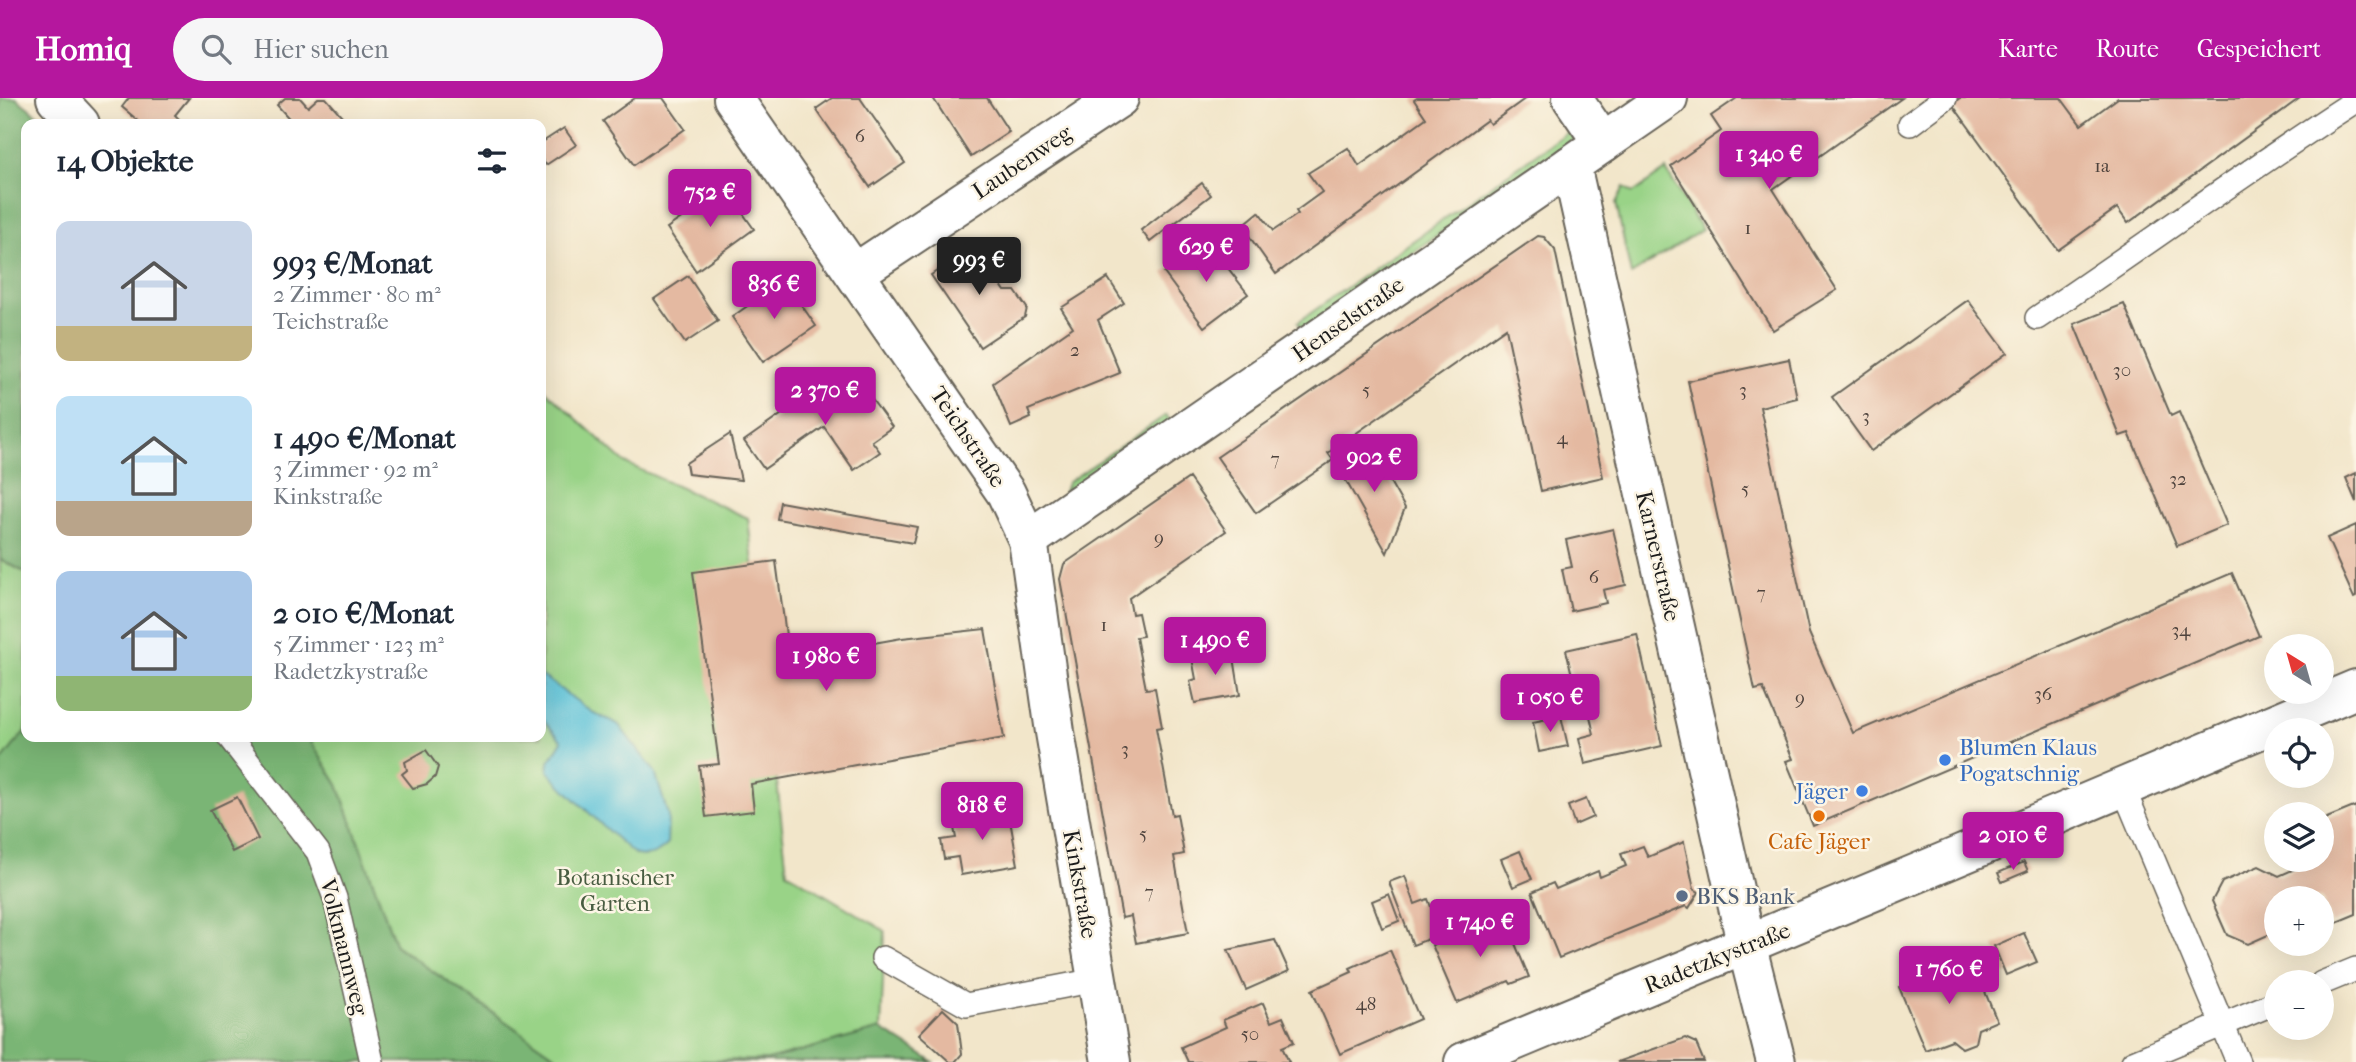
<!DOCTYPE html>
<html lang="de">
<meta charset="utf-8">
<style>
body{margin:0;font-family:"IM FELL French Canon",serif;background:#f6f6f7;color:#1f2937;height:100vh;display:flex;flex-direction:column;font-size:26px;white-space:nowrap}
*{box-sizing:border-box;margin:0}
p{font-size:23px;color:#747a83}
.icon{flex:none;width:38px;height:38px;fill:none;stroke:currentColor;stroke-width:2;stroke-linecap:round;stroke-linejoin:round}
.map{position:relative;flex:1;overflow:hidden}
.sheet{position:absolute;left:21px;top:21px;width:525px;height:623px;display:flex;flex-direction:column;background:#fff;border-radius:14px;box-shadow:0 7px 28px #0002}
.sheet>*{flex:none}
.needle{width:46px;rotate:323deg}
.controls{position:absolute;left:2264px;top:536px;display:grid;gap:14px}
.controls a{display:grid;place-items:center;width:70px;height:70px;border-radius:50%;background:#fff;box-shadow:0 7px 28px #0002;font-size:35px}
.price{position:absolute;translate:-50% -60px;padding:0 16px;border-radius:7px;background:#b5179e;color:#fff;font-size:23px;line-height:46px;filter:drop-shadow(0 2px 4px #0008)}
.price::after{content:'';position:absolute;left:50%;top:42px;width:21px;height:16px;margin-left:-10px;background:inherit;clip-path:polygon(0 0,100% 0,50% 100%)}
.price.current{background:#222;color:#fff}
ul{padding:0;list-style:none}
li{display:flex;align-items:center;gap:21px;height:175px;padding:0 35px}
li span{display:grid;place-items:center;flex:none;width:196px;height:140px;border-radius:14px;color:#555}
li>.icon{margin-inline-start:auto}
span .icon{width:84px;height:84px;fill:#fffc;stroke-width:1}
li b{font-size:30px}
h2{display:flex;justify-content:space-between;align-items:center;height:84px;padding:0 35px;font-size:30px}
header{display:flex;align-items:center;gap:42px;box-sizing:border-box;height:98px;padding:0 35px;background:#b5179e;color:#fff}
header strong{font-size:33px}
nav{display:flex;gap:38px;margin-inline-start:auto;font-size:24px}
.search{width:490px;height:63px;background:#f6f6f7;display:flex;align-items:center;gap:18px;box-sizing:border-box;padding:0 24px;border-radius:38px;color:#747a83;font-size:26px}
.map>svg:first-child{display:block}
</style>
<header>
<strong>Homiq</strong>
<div class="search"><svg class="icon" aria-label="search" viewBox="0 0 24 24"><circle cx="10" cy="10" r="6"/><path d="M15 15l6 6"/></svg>Hier suchen</div>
<nav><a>Karte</a><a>Route</a><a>Gespeichert</a></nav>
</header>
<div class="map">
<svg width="2356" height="964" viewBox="0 0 2356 964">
<rect width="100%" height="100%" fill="#fcf5e5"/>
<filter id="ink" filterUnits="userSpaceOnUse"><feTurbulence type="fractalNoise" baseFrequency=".0143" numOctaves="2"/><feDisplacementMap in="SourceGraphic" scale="14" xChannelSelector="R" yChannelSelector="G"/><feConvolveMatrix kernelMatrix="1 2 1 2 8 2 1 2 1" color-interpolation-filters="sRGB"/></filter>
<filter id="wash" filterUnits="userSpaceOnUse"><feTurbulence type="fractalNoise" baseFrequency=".00686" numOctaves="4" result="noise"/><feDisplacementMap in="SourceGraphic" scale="28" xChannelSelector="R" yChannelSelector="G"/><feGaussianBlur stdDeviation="1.57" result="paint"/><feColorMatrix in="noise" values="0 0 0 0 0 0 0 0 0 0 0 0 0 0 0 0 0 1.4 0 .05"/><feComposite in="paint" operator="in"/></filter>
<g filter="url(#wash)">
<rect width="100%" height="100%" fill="#f2e6ca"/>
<g fill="#99d387" stroke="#5a7852" stroke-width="2">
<path d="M1570 32 1575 40 1303 232 1298 224Z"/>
<path d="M1666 72 1702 132 1631 177 1616 105 1624 89 1633 95Z"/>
<path d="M541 288 625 365 748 420 787 774 885 833 881 931 768 962 564 964 396 848 338 687 308 639H541Z"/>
<path d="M1166 317 1172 325 1064 394 1067 385Z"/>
<path d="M0 461 26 475V632L0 665Z"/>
</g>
<g fill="#7ab574" stroke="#4b6848" stroke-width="2">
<path d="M0 0H16L49 26H26V475L0 461Z"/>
<path d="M26 632V639H308L338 687 396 848 564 964H0V665Z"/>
<path d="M881 931 933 964H650L768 962Z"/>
</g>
<path fill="#5bc2d9" stroke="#3c6f7a" stroke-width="2" d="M541 577 592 614 618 626 655 674 668 717 667 747C658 755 650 760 637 757 630 755 554 682 548 673L549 664 562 643 541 619Z"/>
<g id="blocks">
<g fill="#e4b9a1">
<path d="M129 0H189L175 17 180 22 177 26H142L122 9Z"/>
<path d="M285 0H300L308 9 318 0H326L349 26H294L277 7Z"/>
<path d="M635 0H663L685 31 634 67 603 23Z"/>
<path d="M832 0H860L905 65 870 89 816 11Z"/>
<path d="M933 0H987L1009 34 971 59Z"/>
<path d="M1417 0H1526L1490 26 1487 22 1276 176 1242 128 1259 114 1273 133 1298 116 1296 113 1322 94 1308 75 1348 50 1359 68 1426 20 1414 2Z"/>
<path d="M1737 0H1902L1773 91 1837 192 1773 232 1671 68 1721 33 1711 18Z"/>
<path d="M1960 0H2061L2081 27 2118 0H2300L2128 125 2117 110 2058 152 1952 6Z"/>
<path d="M564 30 576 47 546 67 541 60V45Z"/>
<path d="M1202 85 1211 97 1150 144 1141 132Z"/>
<path d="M725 90 754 131 696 173 667 130Z"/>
<path d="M1538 138 1544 139 1555 152 1603 379 1541 393 1506 230 1328 355 1333 362 1256 415 1217 359Z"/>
<path d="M1207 143 1248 196 1204 229 1164 175Z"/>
<path d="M974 148 1005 193H1015L1027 210 1025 219 980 249 931 177Z"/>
<path d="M688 178 718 223 685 245 654 201Z"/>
<path d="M1108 180 1124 205 1098 222 1120 275 1028 312 1031 320 1011 329 993 285 1073 229 1061 210Z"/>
<path d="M784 182 816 228 763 264 732 219Z"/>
<path d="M1968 202 2007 255 1871 353 1832 299Z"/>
<path d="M2124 206 2171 318 2179 314 2227 427 2177 448 2129 335 2120 338 2074 226Z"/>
<path d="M1789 261 1797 300 1760 309 1809 535 1853 635 2232 475 2259 538 1813 728 1786 663 1793 661 1763 590 1755 592 1688 283Z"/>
<path d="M857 281 892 329 872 343 880 354 854 372 824 329 764 371 744 343 806 299 814 311Z"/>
<path d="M730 336 741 382 688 376 686 365Z"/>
<path d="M1370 349 1405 410 1387 455 1337 367Z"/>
<path d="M2356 375V404L2346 380Z"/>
<path d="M1189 380 1226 433 1129 500 1132 516 1138 515 1143 538 1136 539 1146 591 1155 590 1162 629 1156 630 1172 717 1177 716 1184 756 1174 758 1188 835 1136 845 1131 818 1122 820 1060 481 1064 466Z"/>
<path d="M780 404 917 429 913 445 777 421Z"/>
<path d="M2356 427V499L2354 500 2327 440Z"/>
<path d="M1613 431 1626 487 1603 492 1606 505 1571 513 1562 471 1572 469 1566 442Z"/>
<path d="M776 463 789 560 902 540 985 531 1004 640 751 686 754 713 706 719 699 668 719 666 693 474Z"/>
<path d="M1637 536 1662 648 1585 666 1579 640 1594 636 1588 609 1580 611 1566 552Z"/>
<path d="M1233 553 1240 597 1195 605 1190 583 1196 581 1192 560Z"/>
<path d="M1561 618 1568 648 1539 654 1533 624Z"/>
<path d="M426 652 438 669 435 679 427 686 413 690 402 676 407 672 405 664Z"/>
<path d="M237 699 258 741 232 754 210 712Z"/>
<path d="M1586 701 1593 719 1575 727 1568 708Z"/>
<path d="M2356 708V816L2332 826 2322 800H2277V833L2248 846 2227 837 2212 803 2222 784 2259 768 2279 778 2306 766 2304 761H2322V722Z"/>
<path d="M1008 711 1018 767 961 777 958 759 944 761 941 742 956 740 952 720Z"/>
<path d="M1684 744 1694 791 1699 794 1689 810 1686 808 1559 860 1532 794 1553 785 1556 791 1598 773 1600 779 1626 768 1621 756 1643 748 1648 759Z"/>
<path d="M1520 753 1532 781 1513 789 1501 761Z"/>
<path d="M2024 764 2028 773 2002 784 1998 775Z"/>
<path d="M1405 778 1415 806 1428 801 1441 836 1413 847 1389 784Z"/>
<path d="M1389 796 1399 823 1382 830 1372 803Z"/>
<path d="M1503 817 1529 879 1511 886 1509 883 1457 905 1432 847Z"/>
<path d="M2024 835 2037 864 2006 877 1994 848Z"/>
<path d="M1275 842 1289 873 1246 892 1228 852Z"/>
<path d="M1390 852 1420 921 1340 956 1312 892 1352 874 1350 870Z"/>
<path d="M1971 860 1997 923 1978 931 1975 945 1962 950 1952 942 1925 952 1899 889Z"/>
<path d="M1263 905 1271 924 1283 919 1294 944 1282 949 1289 964H1188L1181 949 1226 929 1223 922Z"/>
<path d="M943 911 958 925 962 956 955 964H950L919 936Z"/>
<path d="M1685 940 1696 945 1704 964H1617Z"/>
</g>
</g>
</g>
<g filter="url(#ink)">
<use href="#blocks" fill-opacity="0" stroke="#676359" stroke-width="2"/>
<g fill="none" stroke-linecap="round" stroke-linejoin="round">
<defs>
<g id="lane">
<path d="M1910 26 1945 0"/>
<path d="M2037 220C2143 149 2245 74 2352 5L2355 0"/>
<path d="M229 639 318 754 335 800 372 964"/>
<path d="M2122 687 2238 964"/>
<path d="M883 860 966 907 1096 882"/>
<path d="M2322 885 2356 871"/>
<path d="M2133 964 2277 904"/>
</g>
<g id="street">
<path d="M56 0 80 26"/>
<path d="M733 0 1006 395 1028 442 1055 634 1111 964"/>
<path d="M1572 0 1603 45"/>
<path d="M1571 67 1747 849 1776 964"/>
<path d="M855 175 1119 0"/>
<path d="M1028 442 1668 0"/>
<path d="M1464 964C1763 842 2059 716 2356 591"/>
</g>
</defs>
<use href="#lane" stroke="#676359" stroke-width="26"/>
<use href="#street" stroke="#676359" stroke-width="42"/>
<use href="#lane" stroke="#fff" stroke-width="23"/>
<use href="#street" stroke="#fff" stroke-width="38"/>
</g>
</g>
<g fill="#3f7fe0" stroke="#fcf5e5" stroke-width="2.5">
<circle cx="1945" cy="662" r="7"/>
<circle cx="1862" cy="693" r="7"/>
</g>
<circle fill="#e8710a" stroke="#fcf5e5" stroke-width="2.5" cx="1819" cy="718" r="7"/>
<circle fill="#5c6f8a" stroke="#fcf5e5" stroke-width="2.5" cx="1682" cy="798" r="7"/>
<g text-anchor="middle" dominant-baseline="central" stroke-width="5" stroke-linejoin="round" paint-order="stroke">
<g font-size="19" fill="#4e433d">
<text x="860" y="38">6</text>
<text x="2102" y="68">1a</text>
<text x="1748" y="130">1</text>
<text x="1075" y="252">2</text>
<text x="2122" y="272">30</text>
<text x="1366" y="292">5</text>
<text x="1743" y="292">3</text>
<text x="1866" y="318">3</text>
<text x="1562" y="340">4</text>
<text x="1275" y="361">7</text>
<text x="2178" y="381">32</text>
<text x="1745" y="391">5</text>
<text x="1159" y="440">9</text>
<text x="1594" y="479">6</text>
<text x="1761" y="495">7</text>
<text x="1104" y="527">1</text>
<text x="2181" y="532">34</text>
<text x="2043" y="596">36</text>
<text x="1800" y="600">9</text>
<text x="1125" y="651">3</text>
<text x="1143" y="736">5</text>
<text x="1149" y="794">7</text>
<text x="1366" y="906">48</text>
<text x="1250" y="936">50</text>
</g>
<g font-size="23" fill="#1c1c1c" stroke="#fcf5e5">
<text transform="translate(1022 64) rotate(-34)">Laubenweg</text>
<text transform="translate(1348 221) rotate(-35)">Henselstraße</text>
<text transform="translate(968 339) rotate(56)">Teichstraße</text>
<text transform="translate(1658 458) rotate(77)">Karnerstraße</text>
<text transform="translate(1080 786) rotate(80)">Kinkstraße</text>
<text transform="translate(344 849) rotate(76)">Volkmannweg</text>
<text transform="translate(1717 860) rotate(-22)">Radetzkystraße</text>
</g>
<g font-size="23" fill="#366cbe" stroke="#fcf5e5" text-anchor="start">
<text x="1959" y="649">Blumen Klaus<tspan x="1959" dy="26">Pogatschnig</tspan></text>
<text x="1848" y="693" text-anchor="end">Jäger</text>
</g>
<g font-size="23" fill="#c56008" stroke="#fcf5e5">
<text x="1819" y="743">Cafe Jäger</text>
</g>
<g font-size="23" fill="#485c41" stroke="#fcf5e5">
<text x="615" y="779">Botanischer<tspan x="615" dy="26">Garten</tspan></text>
</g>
<g font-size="23" fill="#4e5e75" stroke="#fcf5e5" text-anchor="start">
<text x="1696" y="798">BKS Bank</text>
</g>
</g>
</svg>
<div class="controls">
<a><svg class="needle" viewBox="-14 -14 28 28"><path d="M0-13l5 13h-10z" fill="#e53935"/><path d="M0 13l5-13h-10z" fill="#747a83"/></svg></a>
<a><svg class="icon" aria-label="locate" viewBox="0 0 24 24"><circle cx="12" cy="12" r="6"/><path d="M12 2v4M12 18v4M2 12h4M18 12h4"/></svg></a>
<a><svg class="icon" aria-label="layers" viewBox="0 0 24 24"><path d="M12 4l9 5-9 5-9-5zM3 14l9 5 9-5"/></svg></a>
<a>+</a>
<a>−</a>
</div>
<b class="price" style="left:1769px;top:93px">1 340 €</b>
<b class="price" style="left:710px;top:131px">752 €</b>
<b class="price" style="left:1206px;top:186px">629 €</b>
<b class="price current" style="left:979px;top:199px">993 €</b>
<b class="price" style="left:774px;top:223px">836 €</b>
<b class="price" style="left:825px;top:329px">2 370 €</b>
<b class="price" style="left:1374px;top:396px">902 €</b>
<b class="price" style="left:1215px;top:579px">1 490 €</b>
<b class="price" style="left:826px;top:595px">1 980 €</b>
<b class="price" style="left:1550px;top:636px">1 050 €</b>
<b class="price" style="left:982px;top:744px">818 €</b>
<b class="price" style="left:2013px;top:774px">2 010 €</b>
<b class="price" style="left:1480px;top:861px">1 740 €</b>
<b class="price" style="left:1949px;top:908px">1 760 €</b>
<section class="sheet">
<h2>14 Objekte<svg class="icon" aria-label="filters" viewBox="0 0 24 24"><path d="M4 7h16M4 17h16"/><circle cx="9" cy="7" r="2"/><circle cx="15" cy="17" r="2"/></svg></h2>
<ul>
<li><span style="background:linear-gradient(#c9d6e8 75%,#c2b280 0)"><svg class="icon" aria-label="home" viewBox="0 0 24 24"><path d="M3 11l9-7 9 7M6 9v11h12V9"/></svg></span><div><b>993 €/Monat</b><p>2 Zimmer · 80 m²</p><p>Teichstraße</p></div></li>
<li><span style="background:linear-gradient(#bfe0f5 75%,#b9a48a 0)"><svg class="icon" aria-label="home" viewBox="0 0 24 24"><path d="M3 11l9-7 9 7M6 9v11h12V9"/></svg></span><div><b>1 490 €/Monat</b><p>3 Zimmer · 92 m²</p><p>Kinkstraße</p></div></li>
<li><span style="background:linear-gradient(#a9c7e8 75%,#8fb573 0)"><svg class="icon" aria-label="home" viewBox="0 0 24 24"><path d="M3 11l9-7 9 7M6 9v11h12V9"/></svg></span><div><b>2 010 €/Monat</b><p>5 Zimmer · 123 m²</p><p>Radetzkystraße</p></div></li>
</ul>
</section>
</div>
